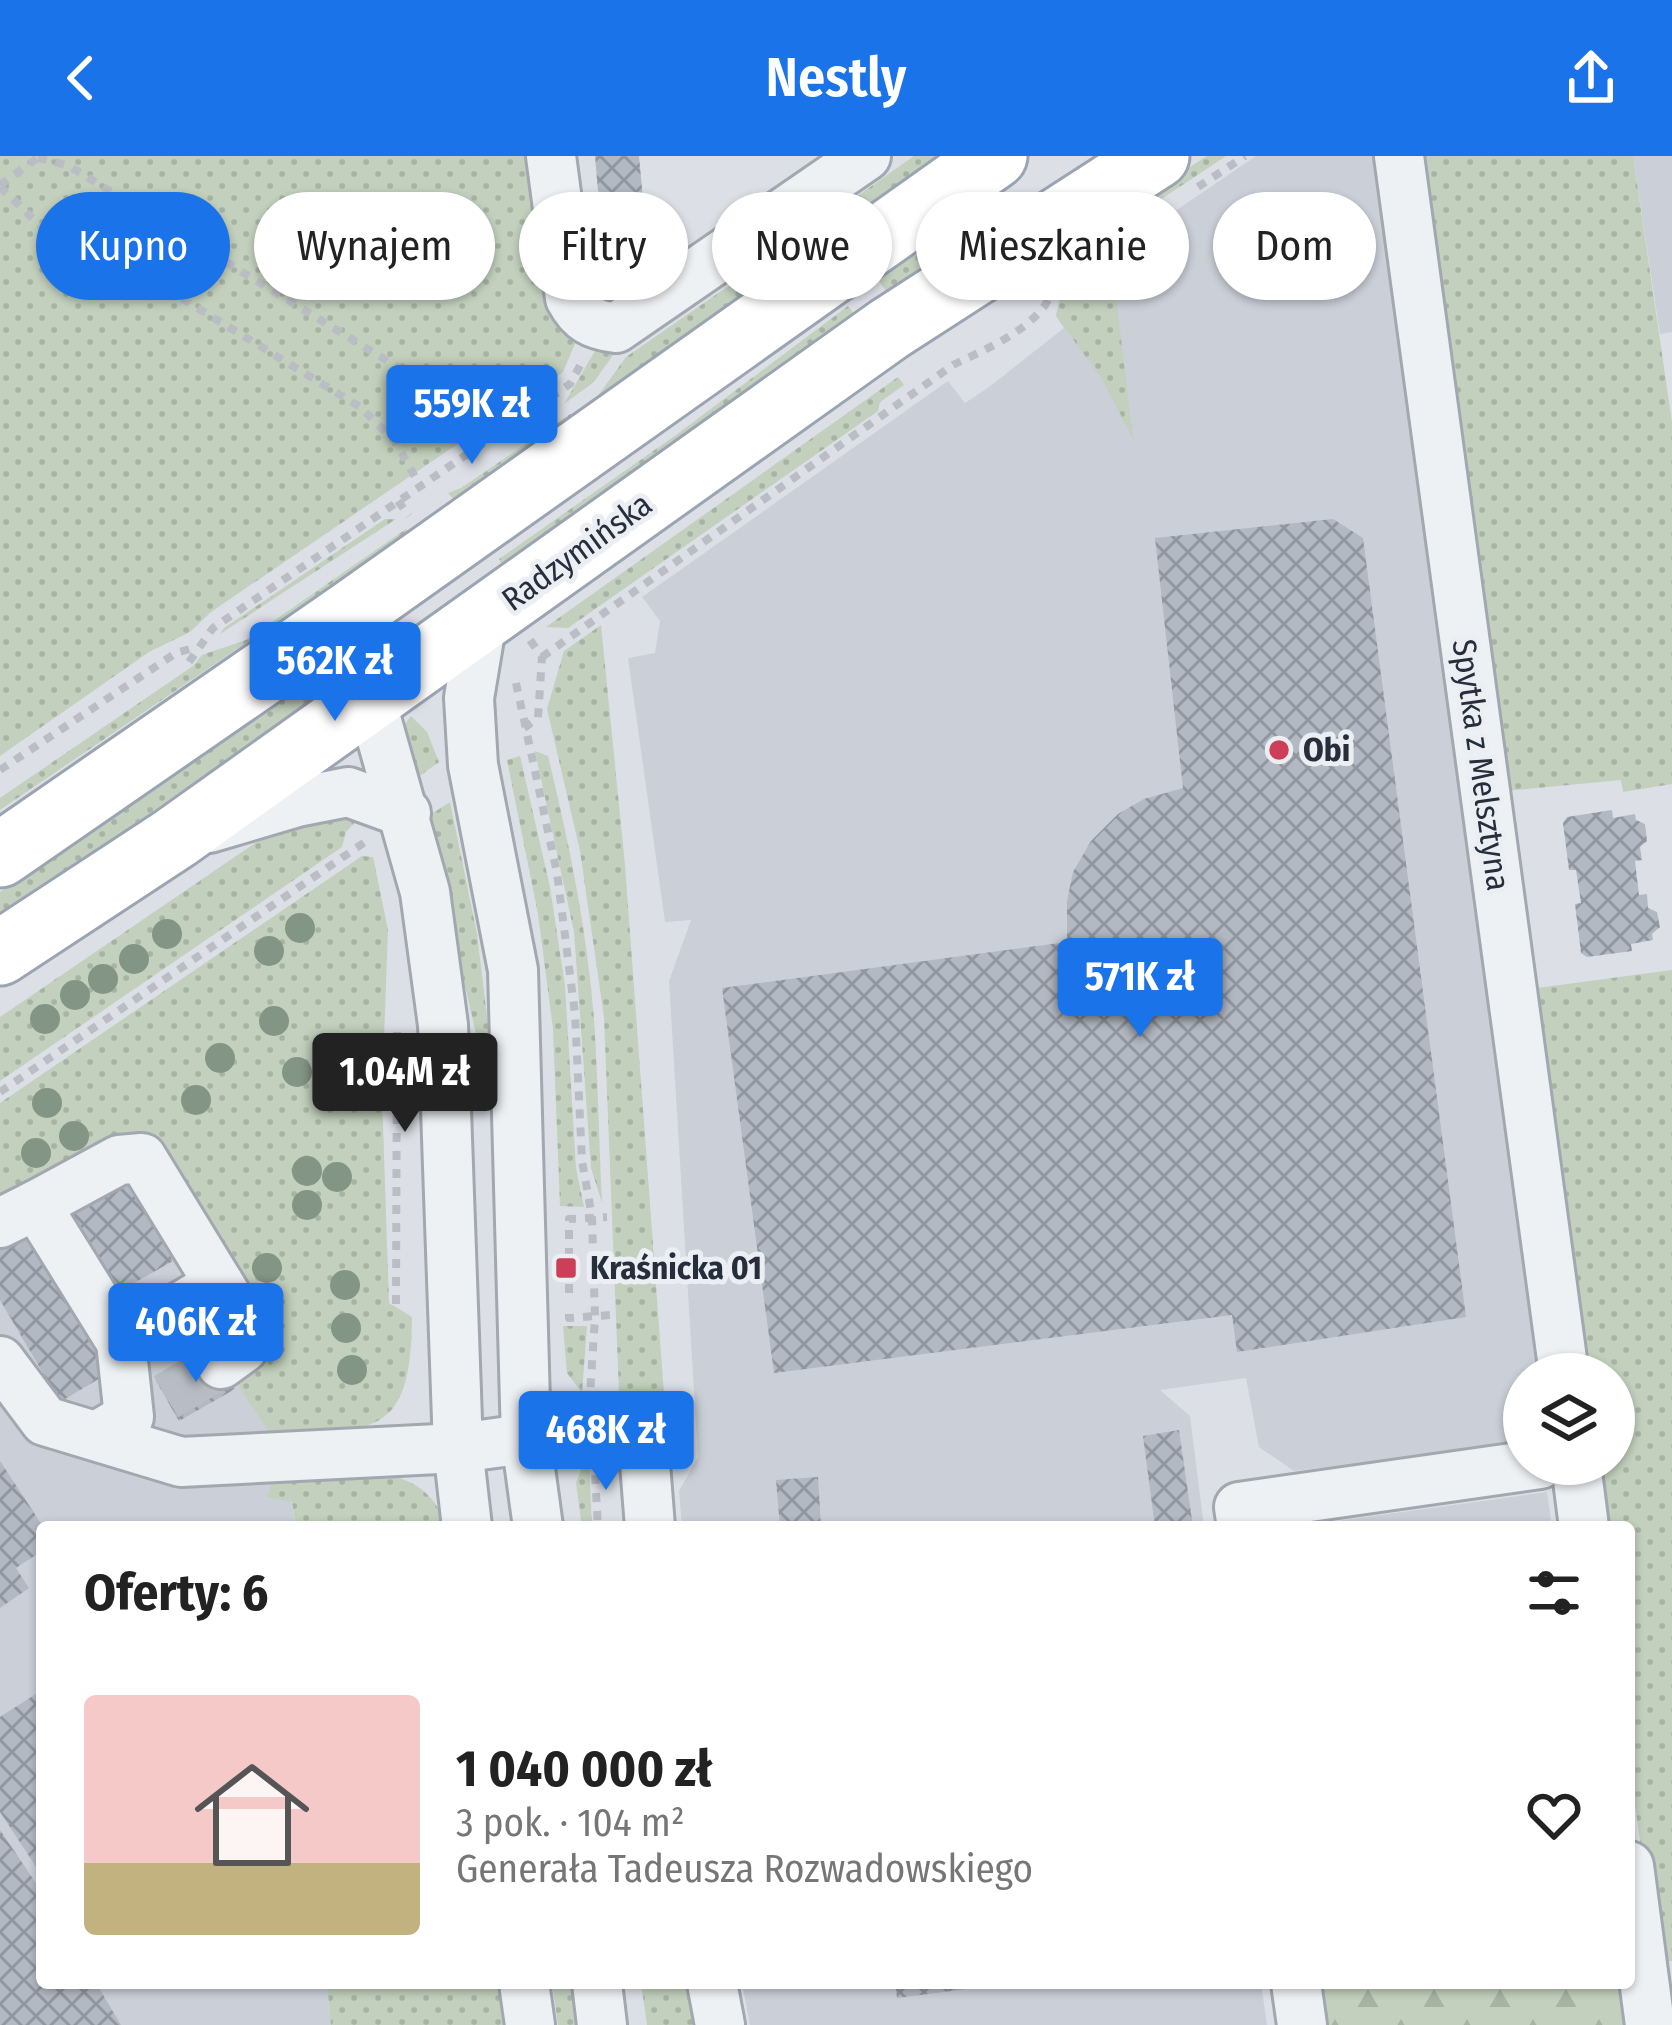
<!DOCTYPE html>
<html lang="pl">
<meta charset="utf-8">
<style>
body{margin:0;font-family:"Fira Sans Condensed",sans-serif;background:#f6f6f6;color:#222;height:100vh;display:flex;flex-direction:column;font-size:45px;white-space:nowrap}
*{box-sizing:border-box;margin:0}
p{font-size:39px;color:#767676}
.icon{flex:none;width:66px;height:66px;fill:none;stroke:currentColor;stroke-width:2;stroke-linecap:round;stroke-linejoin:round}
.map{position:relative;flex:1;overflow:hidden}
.sheet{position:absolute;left:36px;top:1365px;width:1599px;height:468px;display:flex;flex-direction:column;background:#fff;border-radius:12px;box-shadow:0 3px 9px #0004}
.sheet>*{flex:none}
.banner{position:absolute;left:36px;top:36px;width:1602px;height:108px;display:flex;gap:24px}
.tools{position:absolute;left:1503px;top:1197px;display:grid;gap:24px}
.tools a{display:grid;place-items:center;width:132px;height:132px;border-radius:50%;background:#fff;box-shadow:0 3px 9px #0004;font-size:60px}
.price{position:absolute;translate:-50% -102px;padding:0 27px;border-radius:12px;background:#1a73e8;color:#fff;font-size:39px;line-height:78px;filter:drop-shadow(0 3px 6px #0008)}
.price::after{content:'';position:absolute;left:50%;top:72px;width:36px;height:27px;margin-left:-18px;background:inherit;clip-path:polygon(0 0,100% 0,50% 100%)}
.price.on{background:#222;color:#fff}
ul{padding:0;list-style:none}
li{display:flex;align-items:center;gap:36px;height:300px;padding:0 48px}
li+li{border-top:3px solid #e0e0e0}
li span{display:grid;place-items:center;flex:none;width:336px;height:240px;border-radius:12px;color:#555}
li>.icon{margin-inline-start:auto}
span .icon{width:144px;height:144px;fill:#fffc;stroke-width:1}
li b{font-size:51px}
h2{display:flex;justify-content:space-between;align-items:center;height:144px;padding:0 48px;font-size:51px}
.chip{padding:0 42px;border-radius:54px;background:#fff;box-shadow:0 3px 9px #0004;font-size:42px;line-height:108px}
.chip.on{background:#1a73e8;color:#fff}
header{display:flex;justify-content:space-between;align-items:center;height:156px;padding:0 48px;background:#1a73e8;color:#fff;font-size:54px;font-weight:600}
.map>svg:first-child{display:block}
</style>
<header><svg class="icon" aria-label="back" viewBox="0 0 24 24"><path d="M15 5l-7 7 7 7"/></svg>Nestly<svg class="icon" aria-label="share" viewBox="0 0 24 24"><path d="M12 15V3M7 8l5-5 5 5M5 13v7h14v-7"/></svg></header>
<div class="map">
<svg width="1672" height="1869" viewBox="0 0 1672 1869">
<defs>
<pattern id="grass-dots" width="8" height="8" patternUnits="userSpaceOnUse" patternTransform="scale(3)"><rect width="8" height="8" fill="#c2d0bd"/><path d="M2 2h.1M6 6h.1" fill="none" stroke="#a7b3a3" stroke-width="1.8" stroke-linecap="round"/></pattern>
<pattern id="forest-firs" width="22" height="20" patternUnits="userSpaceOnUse" patternTransform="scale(3)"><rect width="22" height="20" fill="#c2d0bd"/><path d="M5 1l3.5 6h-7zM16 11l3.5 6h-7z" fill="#a7b3a3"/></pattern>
<pattern id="building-cross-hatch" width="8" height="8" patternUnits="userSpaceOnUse" patternTransform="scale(3)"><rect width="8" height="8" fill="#b3b9c3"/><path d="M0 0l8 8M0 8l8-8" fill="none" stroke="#9197a0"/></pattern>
</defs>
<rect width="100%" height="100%" fill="#dce0e6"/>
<g fill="#cacfd8">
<path d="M1256 0H1384L1422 328 1539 1218H1524V1288L1294 1315 1259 1291 1246 1222 1160 1234 1190 1260 1204 1371H682L679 1335 698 1301 669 825 691 764 665 766 628 502 655 497 660 465 642 441 948 225 965 247 989 231 1064 172 1056 160 1062 132Z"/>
<path d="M1633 0H1672V176L1660 178Z"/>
<path d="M142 979 261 1173 296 1371H42V1827H327L331 1869H0V1057Z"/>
<path d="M1547 1336 1552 1371H1293Z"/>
<path d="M742 1827H1261L1267 1869H750Z"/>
</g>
<g fill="url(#grass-dots)">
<path d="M0 0H542L577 183 563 216 211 456 190 476 149 496 0 600Z"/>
<path d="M914 0H940L839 71 834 64 842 51Z"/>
<path d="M1207 0H1226L1046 120 1043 116 1053 99Z"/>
<path d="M1414 0H1633L1672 266V628L1623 636 1621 624 1494 636Z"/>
<path d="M949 73 948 99 890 141 879 125Z"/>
<path d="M1126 87 1145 116 1142 125 1115 132 1133 283 1102 223 1056 160 1062 132Z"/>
<path d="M805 88 809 94 592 248 626 201 727 131 755 121Z"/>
<path d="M848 150 858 163 504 413 499 403 676 279Z"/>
<path d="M625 182 594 226 564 248 599 188Z"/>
<path d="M898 221 904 229 880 246 878 255 568 472 546 471Z"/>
<path d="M570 258 573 260 454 344 448 337 461 332Z"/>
<path d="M385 363H396L220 478 224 472Z"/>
<path d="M406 373 409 376 0 654V642L193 510 202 499 246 484Z"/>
<path d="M601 469 625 709 664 1238 628 1243 619 1237 604 861 580 695 547 553 564 495Z"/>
<path d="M332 528 330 535 0 759V736L295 535Z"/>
<path d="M411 560 427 576 439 606 417 622 402 572Z"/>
<path d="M535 595 548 600C569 686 587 774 594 863 598 924 599 986 602 1047L591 1012 574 776Z"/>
<path d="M520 600 550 731 565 830 576 1012 584 1051 560 1050 553 873 538 758 507 604Z"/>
<path d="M450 646 477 778 490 885 478 887 427 661Z"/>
<path d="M316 654 358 663 346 676 342 691 0 925V861L289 664Z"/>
<path d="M362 700 373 701 388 774 382 938 389 1147 412 1161C411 1283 374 1275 269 1276L231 1218 252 1199 152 1002 0 1063V947Z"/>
<path d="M1672 814V1805L1657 1806 1629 1606V1371H1596L1588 1308H1614V1218H1575L1522 834Z"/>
<path d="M563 1170H587L582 1237 567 1217Z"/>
<path d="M589 1308 592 1371H582L576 1327 582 1311Z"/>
<path d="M389 1319C416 1325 440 1342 444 1371H296L292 1346 267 1341 273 1325Z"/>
<path d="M327 1827H502L508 1869H331Z"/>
<path d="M552 1827H576L581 1869H558Z"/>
<path d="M641 1827H693L700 1869H647Z"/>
</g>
<path fill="url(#forest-firs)" d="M1315 1827H1629L1636 1869H1321Z"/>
<g fill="url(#building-cross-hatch)">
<path d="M595 0H639L643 43 612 47 598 35Z"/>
<path d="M1333 363 1363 382 1466 1161 1237 1196 1232 1159 774 1217 722 832 1067 786V745L1073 716 1091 685 1118 658 1144 643 1183 632 1155 382Z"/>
<path d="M1612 654 1613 662 1635 658 1636 664 1645 668 1647 685 1640 691 1642 704 1635 705 1639 739 1647 738 1648 752 1657 756 1660 771 1652 778 1653 784 1631 788 1632 795 1587 801 1581 797 1575 748 1581 747 1576 714H1569L1563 667 1567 661Z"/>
<path d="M127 1022 173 1105 111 1140 63 1058Z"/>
<path d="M28 1070 112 1215 60 1246 0 1144V1087Z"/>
<path d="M213 1193 235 1233 179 1265 156 1225Z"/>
<path d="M1179 1274 1193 1371H1155L1143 1280Z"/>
<path d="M0 1305 42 1369V1395L16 1412 29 1432 0 1452Z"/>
<path d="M818 1321 821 1371H780L776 1324Z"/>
<path d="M42 1534V1720L0 1656V1561Z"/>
<path d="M0 1674 42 1736V1827H96L121 1869H0Z"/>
<path d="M895 1827H990V1830L897 1842Z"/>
</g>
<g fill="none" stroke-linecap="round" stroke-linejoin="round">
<path stroke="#b8bcc4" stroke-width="48" stroke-dasharray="48 24" stroke-linecap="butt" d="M166 1241 221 1208"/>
<defs>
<g id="minor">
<path d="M551 0 570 142C581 163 593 169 616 172L866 0"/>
<path d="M1399 0 1564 1218"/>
<path d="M352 456 370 541 425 736 443 869 458 1292 467 1371"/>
<path d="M482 464 469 542 473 609 513 814 526 1283 538 1371"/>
<path d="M209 672 297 646 348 636 406 657"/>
<path d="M36 1049 119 1004 142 1002 246 1172 243 1192 221 1208"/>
<path d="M0 1067 36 1049 121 1186 129 1261 97 1280"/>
<path d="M121 1186 219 1128"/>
<path d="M0 1205 45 1265 181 1306 458 1292 554 1279 630 1276 644 1295 650 1371"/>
<path d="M1576 1308 1584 1371"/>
<path d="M1242 1371 1239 1351 1540 1308"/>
<path d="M1629 1710 1650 1869"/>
<path d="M524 1827 530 1869"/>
<path d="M597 1827 602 1869"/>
<path d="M712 1827 720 1869"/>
<path d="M1296 1827 1302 1869"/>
</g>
<g id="major">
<path d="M0 699 352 456 995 0"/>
<path d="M0 797 175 682 889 173 1157 0"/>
</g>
</defs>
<use href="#minor" stroke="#a2a7b0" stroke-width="54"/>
<use href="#major" stroke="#9ba4b2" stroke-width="69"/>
<g stroke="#babec4" stroke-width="8" stroke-dasharray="9 9" stroke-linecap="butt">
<path d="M38 2 69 10 502 275"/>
<path d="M0 29 39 1"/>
<path d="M0 31 46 75 145 120 360 251 394 284 421 331"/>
<path d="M1198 31 1245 0"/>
<path d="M398 345 409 360"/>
<path d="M542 501 953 209C984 194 1021 179 1043 152 1049 145 1051 135 1057 127"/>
<path d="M189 506 213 472 570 228 583 204"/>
<path d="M516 527 557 717 575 858 582 1005 592 1061 595 1162 590 1238"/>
<path d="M524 572 538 562 542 501 530 484"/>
<path d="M0 614 176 497 197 491"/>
<path d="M0 936 365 686"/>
<path d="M569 1137V1063L607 1061"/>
<path d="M396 1148 397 876"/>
<path d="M569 1158V1162L611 1159"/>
<path d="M595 1319 598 1371"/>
</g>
<use href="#minor" stroke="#eef1f4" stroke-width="48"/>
<use href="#major" stroke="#fff" stroke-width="63"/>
</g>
<g fill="#839584">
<circle cx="300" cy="772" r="15"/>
<circle cx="167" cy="778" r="15"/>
<circle cx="269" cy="795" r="15"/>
<circle cx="134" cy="803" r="15"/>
<circle cx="103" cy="823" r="15"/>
<circle cx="75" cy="839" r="15"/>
<circle cx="45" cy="863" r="15"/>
<circle cx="274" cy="865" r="15"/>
<circle cx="337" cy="898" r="15"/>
<circle cx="220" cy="902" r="15"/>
<circle cx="297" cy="916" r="15"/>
<circle cx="196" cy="944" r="15"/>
<circle cx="47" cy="947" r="15"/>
<circle cx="74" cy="980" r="15"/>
<circle cx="36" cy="997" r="15"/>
<circle cx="307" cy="1015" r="15"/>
<circle cx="337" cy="1021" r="15"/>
<circle cx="307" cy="1049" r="15"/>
<circle cx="267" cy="1112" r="15"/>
<circle cx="345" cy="1129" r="15"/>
<circle cx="346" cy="1172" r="15"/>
<circle cx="352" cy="1214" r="15"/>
</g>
<g fill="#cd3f56" stroke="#ebeff4" stroke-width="4.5">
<circle cx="1279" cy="594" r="12"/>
<rect x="554" y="1100" width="24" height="24" rx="6"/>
</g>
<g text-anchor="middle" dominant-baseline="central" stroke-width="10" stroke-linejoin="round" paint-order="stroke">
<g font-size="33" fill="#262e3c" stroke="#ebeff4">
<text transform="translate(577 396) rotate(-36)">Radzymińska</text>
<text transform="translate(1481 609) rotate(82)">Spytka z Melsztyna</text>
</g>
<g font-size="33" font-weight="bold" fill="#262e3c" stroke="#ebeff4" text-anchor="start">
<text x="1303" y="594">Obi</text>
<text x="590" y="1112">Kraśnicka 01</text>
</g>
</g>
</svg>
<div class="tools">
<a><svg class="icon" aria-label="layers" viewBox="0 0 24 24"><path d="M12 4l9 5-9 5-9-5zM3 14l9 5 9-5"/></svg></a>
</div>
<b class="price" style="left:472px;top:311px">559K zł</b>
<b class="price" style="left:335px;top:568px">562K zł</b>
<b class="price" style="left:1140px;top:884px">571K zł</b>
<b class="price on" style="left:405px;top:979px">1.04M zł</b>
<b class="price" style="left:196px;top:1229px">406K zł</b>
<b class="price" style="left:606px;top:1337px">468K zł</b>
<div class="banner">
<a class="chip on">Kupno</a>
<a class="chip">Wynajem</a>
<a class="chip">Filtry</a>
<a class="chip">Nowe</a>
<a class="chip">Mieszkanie</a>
<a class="chip">Dom</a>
</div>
<section class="sheet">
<h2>Oferty: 6<svg class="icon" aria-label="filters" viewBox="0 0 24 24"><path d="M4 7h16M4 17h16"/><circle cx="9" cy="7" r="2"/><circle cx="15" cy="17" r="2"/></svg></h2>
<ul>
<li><span style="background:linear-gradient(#f6c9c9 70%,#c2b280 0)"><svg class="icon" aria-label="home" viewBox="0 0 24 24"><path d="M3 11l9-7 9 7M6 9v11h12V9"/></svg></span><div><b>1 040 000 zł</b><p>3 pok. · 104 m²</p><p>Generała Tadeusza Rozwadowskiego</p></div><svg class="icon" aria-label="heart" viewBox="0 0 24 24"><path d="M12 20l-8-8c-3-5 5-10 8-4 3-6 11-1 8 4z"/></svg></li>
</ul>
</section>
</div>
